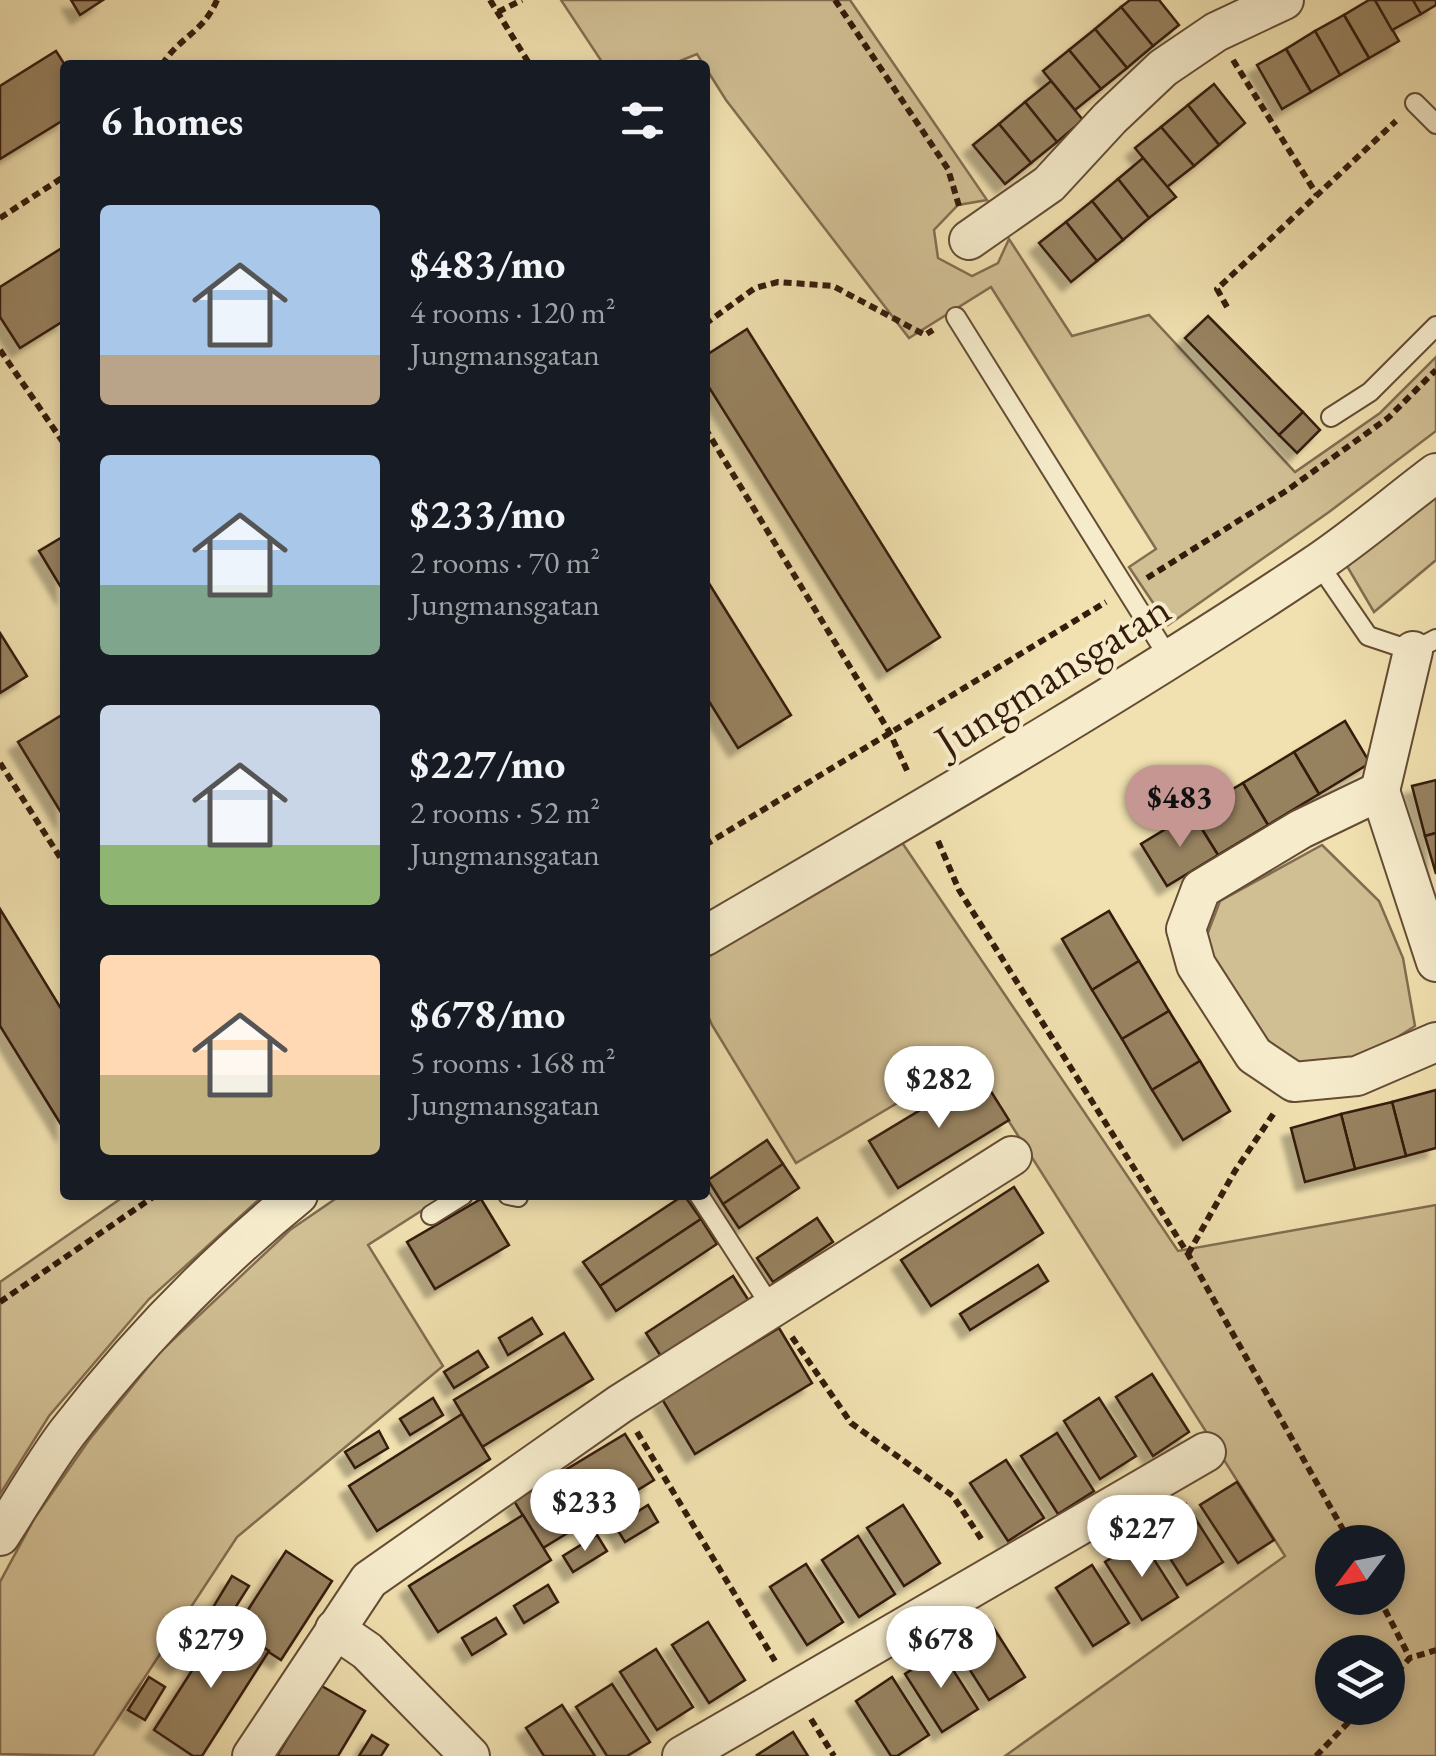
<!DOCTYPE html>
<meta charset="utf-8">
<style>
body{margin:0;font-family:"EB Garamond",serif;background:#242831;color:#f1f3f6;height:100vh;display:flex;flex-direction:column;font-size:38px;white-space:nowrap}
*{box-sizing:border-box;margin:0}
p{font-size:32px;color:#9ea1a6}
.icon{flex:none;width:55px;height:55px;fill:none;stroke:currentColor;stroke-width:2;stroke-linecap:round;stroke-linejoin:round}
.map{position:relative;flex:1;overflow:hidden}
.drawer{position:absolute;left:60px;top:60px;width:650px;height:1140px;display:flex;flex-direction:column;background:#171b24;border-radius:10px;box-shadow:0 5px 15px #0003}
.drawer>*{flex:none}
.needle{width:65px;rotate:238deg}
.tools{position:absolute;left:1315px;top:1525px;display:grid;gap:20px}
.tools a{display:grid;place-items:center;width:90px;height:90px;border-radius:50%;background:#171b24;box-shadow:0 5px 15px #0003;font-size:50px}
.price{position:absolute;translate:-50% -85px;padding:0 22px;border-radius:35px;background:#fff;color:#222;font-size:32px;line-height:65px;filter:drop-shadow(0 2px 5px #0008)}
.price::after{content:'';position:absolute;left:50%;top:60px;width:30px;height:22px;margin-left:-15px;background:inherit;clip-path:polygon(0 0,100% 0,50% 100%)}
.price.current{background:#c59692;color:#111}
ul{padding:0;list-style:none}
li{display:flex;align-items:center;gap:30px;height:250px;padding:0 40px}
li span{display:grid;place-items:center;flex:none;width:280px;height:200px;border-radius:10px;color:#555}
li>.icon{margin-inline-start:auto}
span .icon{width:120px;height:120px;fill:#fffc;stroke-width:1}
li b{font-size:42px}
h2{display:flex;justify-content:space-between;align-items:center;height:120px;padding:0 40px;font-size:42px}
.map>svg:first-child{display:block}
</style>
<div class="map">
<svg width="1436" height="1756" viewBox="0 0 1436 1756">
<defs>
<filter id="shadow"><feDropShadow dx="-9" dy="9" stdDeviation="2.5" flood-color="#0004"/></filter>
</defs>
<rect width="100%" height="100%" fill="#f1e1b0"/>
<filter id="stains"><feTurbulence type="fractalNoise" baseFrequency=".002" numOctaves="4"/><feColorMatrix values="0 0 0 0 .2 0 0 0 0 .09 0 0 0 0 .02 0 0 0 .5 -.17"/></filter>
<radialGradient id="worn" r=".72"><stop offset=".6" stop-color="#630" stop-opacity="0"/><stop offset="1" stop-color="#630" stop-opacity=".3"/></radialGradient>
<g fill="#d1bf94" stroke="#836d50" stroke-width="2.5" fill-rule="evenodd">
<path d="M561 0H850L987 200 958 205 934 230 938 258 972 276 998 263 1009 239 1072 336 1149 315 1295 472 1380 413 1436 357V431L1329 512 1168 625 1129 567 1156 549 991 287 909 338 726 100 697 54 670 65H604Z"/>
<path d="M1436 487V560L1374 612 1344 561Z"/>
<path d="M901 841 1178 1251 1436 1205V1756H1005L1285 1556 970 1060 796 1163 712 1025 705 1009V959ZM1332 1542H1388V1598H1332ZM1332 1652H1388V1708H1332Z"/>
<path d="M1322 845 1379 901 1403 958 1415 1026 1363 1059 1309 1070 1274 1055 1204 943 1220 901Z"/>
<path d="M126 1195H264L149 1299 49 1416 0 1494V1282Z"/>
<path d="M341 1195H446L368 1245 443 1366 237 1537 93 1756 0 1754V1582L34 1519 89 1440 160 1352 290 1230Z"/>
</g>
<g fill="#978261" stroke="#351b0b" stroke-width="2.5" filter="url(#shadow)">
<path d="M71 0H103L80 15Z"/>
<path d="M1130 0H1159L1179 25 1153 46 1121 7Z"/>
<path d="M1369 0H1375L1399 41 1369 58 1344 15Z"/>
<path d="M1375 0H1413L1421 14 1392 30Z"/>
<path d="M1413 0H1436V5L1421 14Z"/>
<path d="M1121 7 1153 46 1127 68 1095 29Z"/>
<path d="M1344 15 1369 58 1340 75 1315 31Z"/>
<path d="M1095 29 1127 68 1101 89 1069 50Z"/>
<path d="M1315 31 1340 75 1311 92 1286 49Z"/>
<path d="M1286 49 1311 92 1282 109 1257 65Z"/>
<path d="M1069 50 1101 89 1075 110 1043 71Z"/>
<path d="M56 51 65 65V119L0 159V86Z"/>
<path d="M1051 81 1083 120 1057 142 1025 102Z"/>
<path d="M1214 84 1245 123 1219 145 1188 105Z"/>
<path d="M1025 102 1057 142 1031 163 999 124Z"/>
<path d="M1188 105 1219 145 1194 166 1161 127Z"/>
<path d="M999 124 1031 163 1005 184 973 145Z"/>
<path d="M1161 127 1194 166 1167 187 1135 148Z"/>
<path d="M1143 158 1176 197 1149 218 1118 179Z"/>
<path d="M1118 179 1149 218 1123 240 1092 201Z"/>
<path d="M1092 201 1123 240 1097 261 1066 222Z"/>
<path d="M1066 222 1097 261 1071 282 1039 243Z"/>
<path d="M65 246V320L20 348 0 317V287Z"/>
<path d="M1208 316 1303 412 1279 435 1185 338Z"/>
<path d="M747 329 940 637 887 671 705 381V356Z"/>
<path d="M1303 412 1320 430 1297 453 1279 435Z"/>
<path d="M64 536 65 538V594L39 551Z"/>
<path d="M705 577 791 715 738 748 705 695Z"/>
<path d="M0 633 27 676 0 693Z"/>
<path d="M65 713V819L18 742Z"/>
<path d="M1345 721 1370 763 1319 794 1294 752Z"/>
<path d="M1294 752 1319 794 1268 825 1243 783Z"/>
<path d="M1436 780V833L1425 836 1412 786Z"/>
<path d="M1243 783 1268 825 1218 855 1192 813Z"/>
<path d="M1192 813 1218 855 1167 886 1141 844Z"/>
<path d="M1436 833V874L1425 836Z"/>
<path d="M0 909 65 1015V1131L0 1026Z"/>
<path d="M1109 911 1139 961 1092 990 1062 939Z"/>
<path d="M1139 961 1169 1011 1122 1039 1092 990Z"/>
<path d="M1169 1011 1200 1061 1152 1090 1122 1039Z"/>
<path d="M1200 1061 1230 1111 1183 1140 1152 1090Z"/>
<path d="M980 1074 1009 1120 898 1188 869 1141Z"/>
<path d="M1436 1090V1148L1406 1156 1392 1102Z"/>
<path d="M1392 1102 1406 1156 1355 1169 1341 1114Z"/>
<path d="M1341 1114 1355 1169 1305 1182 1291 1128Z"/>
<path d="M767 1140 783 1164 723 1204 708 1180Z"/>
<path d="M783 1164 799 1188 739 1228 723 1204Z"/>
<path d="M1014 1187 1043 1233 931 1306 901 1260Z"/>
<path d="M684 1195 701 1219 600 1286 583 1262Z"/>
<path d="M481 1199 509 1245 435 1289 407 1242Z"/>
<path d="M817 1218 833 1242 773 1282 757 1258Z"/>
<path d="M701 1219 717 1244 616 1311 600 1286Z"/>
<path d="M1038 1265 1048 1281 970 1330 960 1314Z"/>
<path d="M733 1276 749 1301 662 1358 646 1333Z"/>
<path d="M532 1318 542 1334 508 1355 499 1338Z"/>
<path d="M779 1328 812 1383 695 1454 662 1399Z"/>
<path d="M564 1333 593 1379 482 1447 454 1400Z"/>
<path d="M478 1351 488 1367 454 1388 444 1372Z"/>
<path d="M1152 1374 1189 1432 1153 1456 1116 1397Z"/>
<path d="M433 1398 443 1415 410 1435 400 1419Z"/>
<path d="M1099 1398 1136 1456 1100 1479 1064 1421Z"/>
<path d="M462 1414 490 1459 377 1531 349 1486Z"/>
<path d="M379 1431 388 1448 355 1468 345 1452Z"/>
<path d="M1057 1433 1094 1491 1058 1514 1021 1456Z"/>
<path d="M625 1434 654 1480 543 1548 514 1501Z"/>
<path d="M1006 1460 1044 1518 1008 1541 970 1483Z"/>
<path d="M1237 1482 1274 1540 1238 1563 1200 1505Z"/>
<path d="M1186 1504 1223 1562 1187 1585 1150 1527Z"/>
<path d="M648 1505 658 1522 625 1542 615 1526Z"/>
<path d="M903 1505 940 1563 904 1586 867 1528Z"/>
<path d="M523 1515 551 1560 438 1632 409 1586Z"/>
<path d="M597 1535 607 1551 573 1572 563 1556Z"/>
<path d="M858 1536 895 1594 859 1617 822 1560Z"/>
<path d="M1141 1539 1178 1597 1142 1620 1105 1562Z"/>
<path d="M286 1551 332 1581 281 1660 235 1630Z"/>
<path d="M806 1564 843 1622 807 1645 770 1587Z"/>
<path d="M1092 1565 1129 1623 1093 1646 1056 1588Z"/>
<path d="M232 1576 249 1586 228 1619 212 1609Z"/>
<path d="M548 1585 558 1602 524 1623 514 1606Z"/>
<path d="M496 1618 506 1634 472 1655 462 1638Z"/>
<path d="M988 1619 1025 1677 989 1700 952 1642Z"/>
<path d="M184 1622 200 1633 179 1666 163 1656Z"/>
<path d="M223 1622 269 1651 202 1756H193L154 1730Z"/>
<path d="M708 1622 745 1680 709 1703 672 1645Z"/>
<path d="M656 1649 693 1707 657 1730 620 1672Z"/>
<path d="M941 1651 978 1709 942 1732 905 1674Z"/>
<path d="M149 1677 165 1687 145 1720 128 1710Z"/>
<path d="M892 1677 929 1735 897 1756H891L856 1701Z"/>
<path d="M612 1684 650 1742 627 1756H607L576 1707Z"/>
<path d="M320 1685 365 1711 338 1756H277Z"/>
<path d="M562 1705 595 1756H544L526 1728Z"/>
<path d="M793 1732 808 1756H758L757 1755Z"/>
<path d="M372 1735 388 1745 381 1756H359Z"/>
</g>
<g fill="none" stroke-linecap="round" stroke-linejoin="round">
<defs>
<g id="lane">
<path d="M1415 103 1436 124"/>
<path d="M956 317 1169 658"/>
<path d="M1331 417 1370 392 1436 326"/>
<path d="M1318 563 1368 636 1413 651 1436 639"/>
<path d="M508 1195 518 1197"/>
<path d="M699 1195 772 1308"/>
<path d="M431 1215 463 1195"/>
</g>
<g id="street">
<path d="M969 240 1049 184 1110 118 1163 68 1216 32 1284 0"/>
<path d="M1380 791 1413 651"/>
<path d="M705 936C910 816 1118 697 1315 565 1357 537 1396 503 1436 473"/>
<path d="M1436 962 1380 791 1301 829 1201 889 1186 929 1196 965 1254 1055 1294 1082 1357 1076 1436 1042"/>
<path d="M0 1536C22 1502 43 1465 67 1433 135 1345 212 1265 298 1195"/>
<path d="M335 1629 367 1651 470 1756"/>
<path d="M252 1756 369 1580 620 1404 1012 1156"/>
<path d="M682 1756 1206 1452"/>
</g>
</defs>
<use href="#lane" stroke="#644c34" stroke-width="22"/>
<use href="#street" stroke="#644c34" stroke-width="42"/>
<g stroke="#351b0b" stroke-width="6" stroke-dasharray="8 5" stroke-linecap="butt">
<path d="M490 0 530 65"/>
<path d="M835 0 948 169 959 206"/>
<path d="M498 12 522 0"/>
<path d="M1233 60 1317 195"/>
<path d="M162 65C179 37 203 33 217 0"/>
<path d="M0 218 65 176"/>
<path d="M1227 307 1217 289 1396 121"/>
<path d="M705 324 755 288 778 282 833 286 925 335 933 330"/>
<path d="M0 350 65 445"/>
<path d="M705 428 890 733 909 775"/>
<path d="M1147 578 1286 491 1388 418 1436 370"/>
<path d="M0 763 65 865"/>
<path d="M938 841 959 890 1188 1254 1350 1542"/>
<path d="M705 845 1106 602"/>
<path d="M1188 1254 1235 1171 1276 1110"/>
<path d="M0 1302 156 1195"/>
<path d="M792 1337 851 1423 953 1496 982 1540"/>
<path d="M637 1432 775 1661"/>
<path d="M1379 1598 1410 1658"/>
<path d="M1388 1681 1410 1658 1436 1650"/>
<path d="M811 1719 834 1756"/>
<path d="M1316 1756 1362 1708"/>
</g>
<use href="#lane" stroke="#f6eccc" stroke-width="18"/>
<use href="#street" stroke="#f6eccc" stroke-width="38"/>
</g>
<g text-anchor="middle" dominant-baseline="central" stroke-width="8" stroke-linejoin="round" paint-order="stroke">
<g font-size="45" fill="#351b0b" stroke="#f6eccc">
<text transform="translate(1052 674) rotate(-32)">Jungmansgatan</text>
</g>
</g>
<rect width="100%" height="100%" filter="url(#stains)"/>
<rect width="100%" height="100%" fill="url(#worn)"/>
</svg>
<div class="tools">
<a><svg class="needle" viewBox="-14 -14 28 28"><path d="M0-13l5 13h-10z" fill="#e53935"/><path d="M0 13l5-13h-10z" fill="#9ea1a6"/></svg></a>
<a><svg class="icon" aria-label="layers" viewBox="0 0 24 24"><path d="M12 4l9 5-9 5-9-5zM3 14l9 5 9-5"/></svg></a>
</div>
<b class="price current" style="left:1180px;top:850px">$483</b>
<b class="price" style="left:939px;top:1131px">$282</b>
<b class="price" style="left:585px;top:1554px">$233</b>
<b class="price" style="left:1142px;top:1580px">$227</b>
<b class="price" style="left:211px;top:1691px">$279</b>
<b class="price" style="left:941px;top:1691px">$678</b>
<section class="drawer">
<h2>6 homes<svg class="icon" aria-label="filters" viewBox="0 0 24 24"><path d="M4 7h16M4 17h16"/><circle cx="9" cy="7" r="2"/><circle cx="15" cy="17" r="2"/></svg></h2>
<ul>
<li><span style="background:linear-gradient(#a9c7e8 75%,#b9a48a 0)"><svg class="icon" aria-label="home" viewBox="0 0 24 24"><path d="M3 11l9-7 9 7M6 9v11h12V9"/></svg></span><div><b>$483/mo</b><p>4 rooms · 120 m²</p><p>Jungmansgatan</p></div></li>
<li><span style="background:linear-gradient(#a9c7e8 65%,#7fa58c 0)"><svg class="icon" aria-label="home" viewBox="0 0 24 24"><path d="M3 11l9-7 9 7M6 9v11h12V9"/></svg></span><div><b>$233/mo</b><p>2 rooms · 70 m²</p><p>Jungmansgatan</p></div></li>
<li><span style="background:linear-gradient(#c9d6e8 70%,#8fb573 0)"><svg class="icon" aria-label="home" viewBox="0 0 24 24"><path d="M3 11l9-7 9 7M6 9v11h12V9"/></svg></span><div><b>$227/mo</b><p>2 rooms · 52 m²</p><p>Jungmansgatan</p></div></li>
<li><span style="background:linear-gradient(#ffd9b3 60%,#c2b280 0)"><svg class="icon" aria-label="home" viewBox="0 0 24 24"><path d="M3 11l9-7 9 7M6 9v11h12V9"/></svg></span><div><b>$678/mo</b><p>5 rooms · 168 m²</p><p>Jungmansgatan</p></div></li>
</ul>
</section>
</div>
